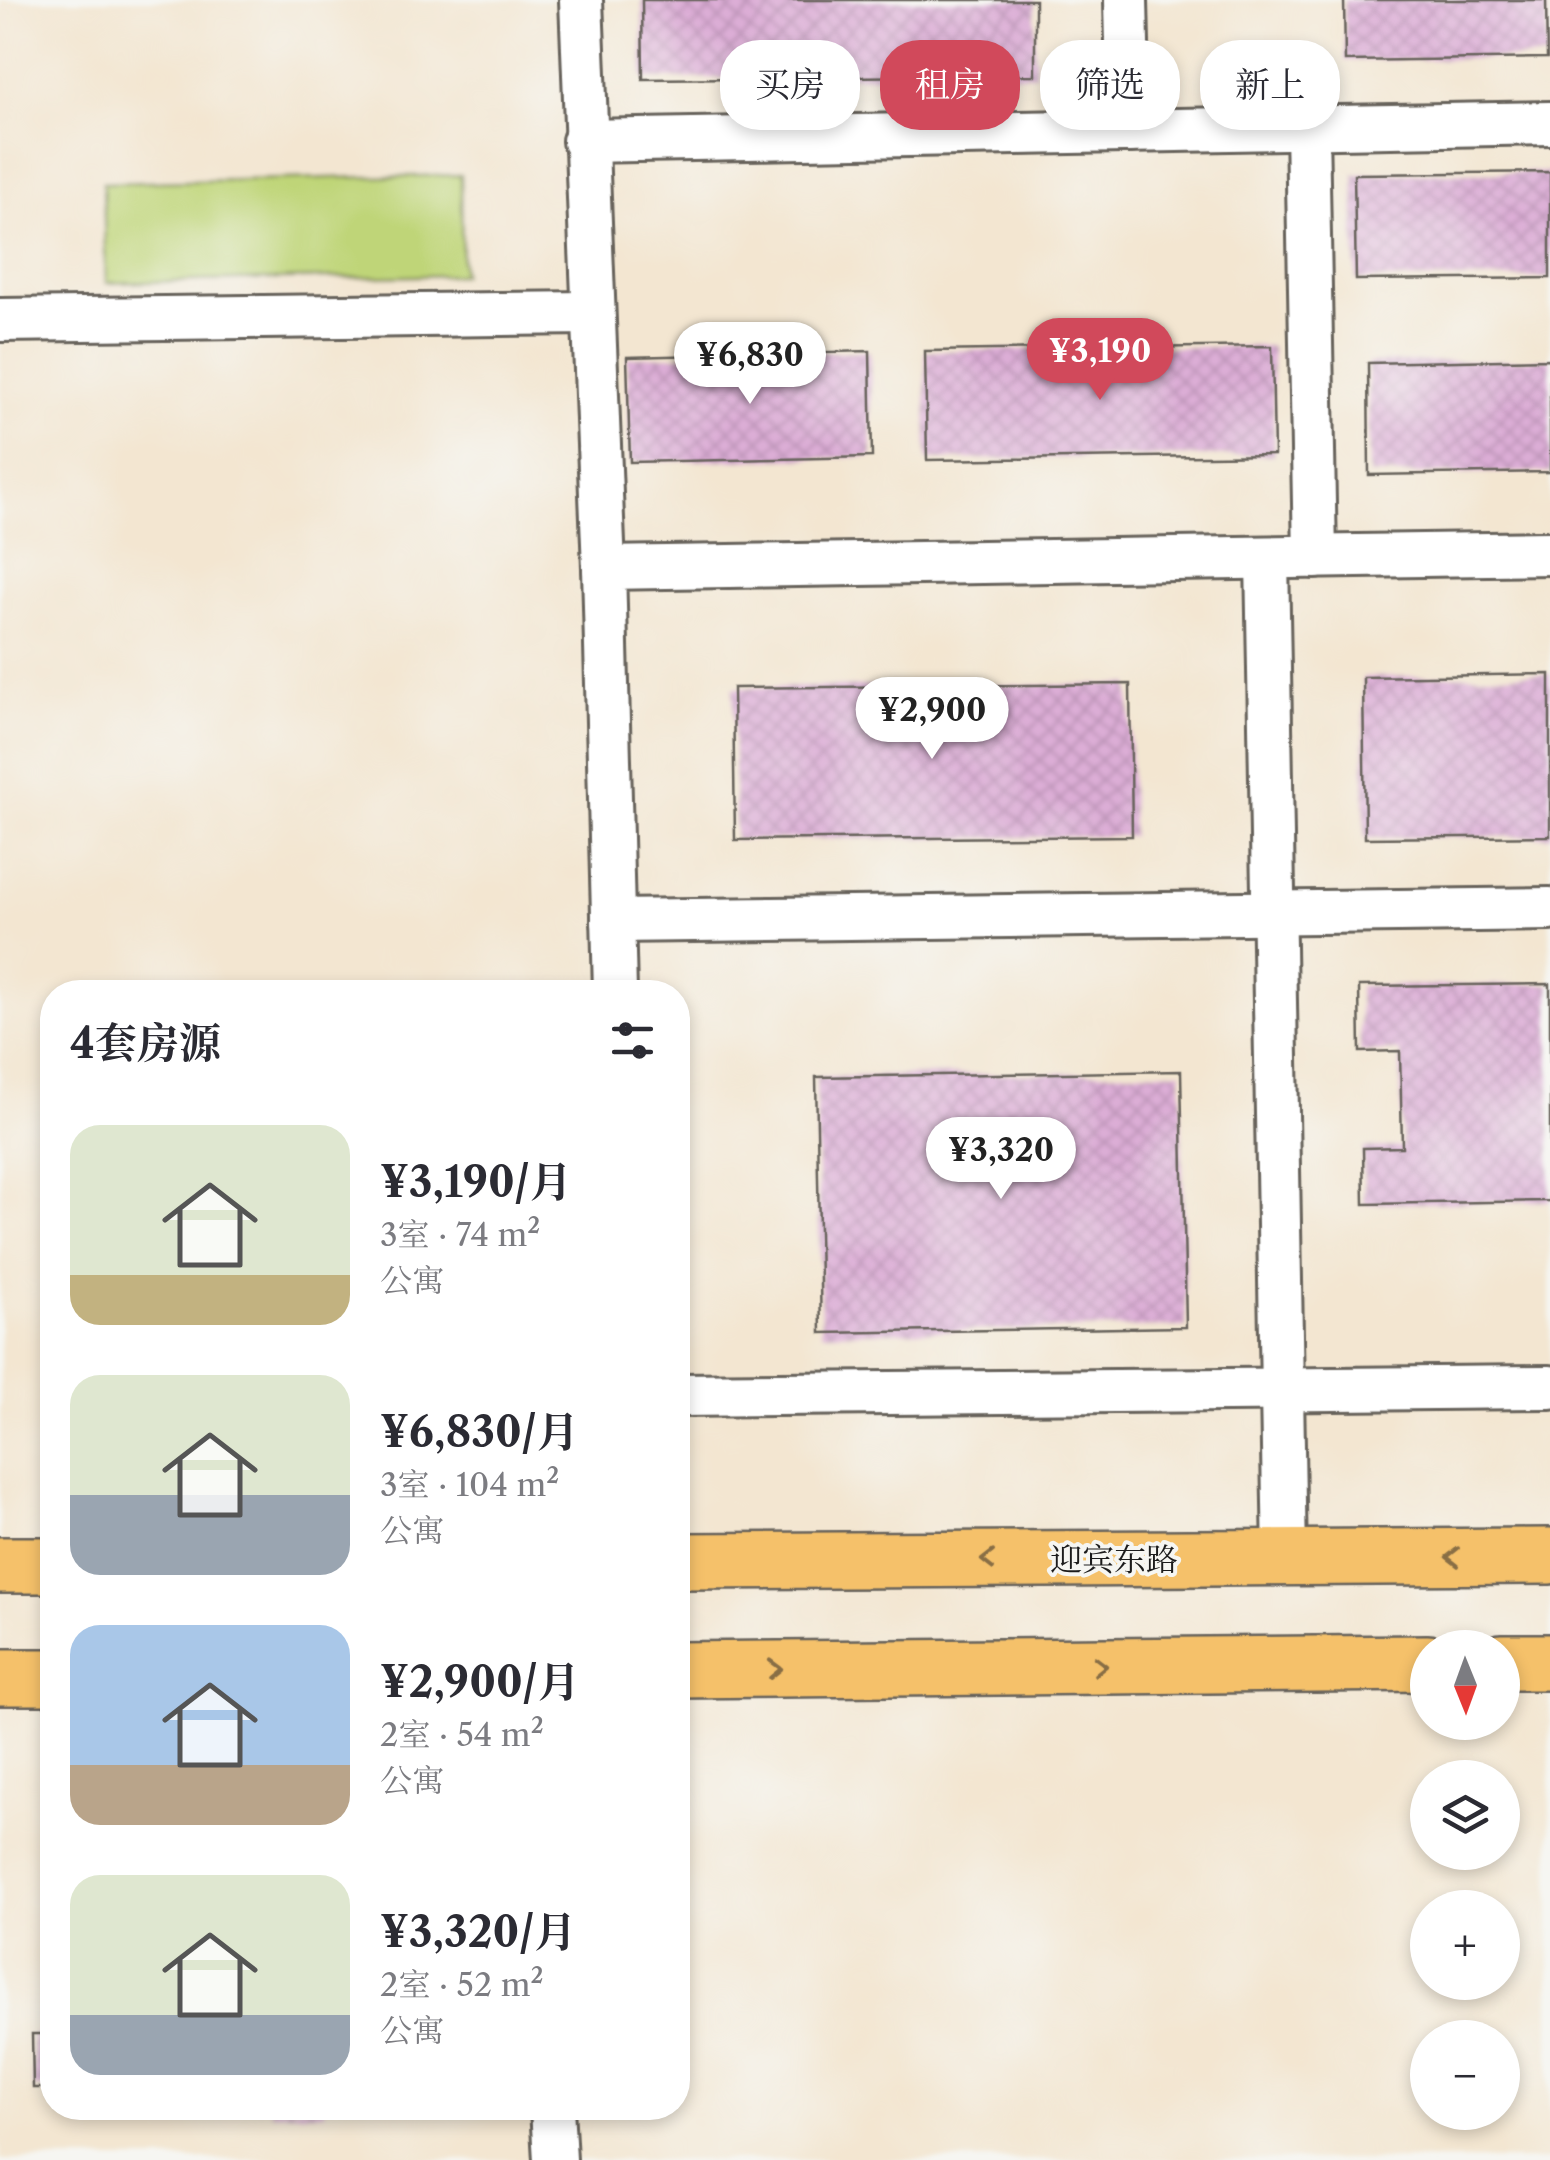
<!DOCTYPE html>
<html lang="zh">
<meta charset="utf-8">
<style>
body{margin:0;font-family:"Libre Caslon Text","Noto Serif SC",serif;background:#f7f7f7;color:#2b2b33;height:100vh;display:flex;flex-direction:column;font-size:38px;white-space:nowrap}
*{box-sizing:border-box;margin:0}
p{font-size:32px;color:#7c7c81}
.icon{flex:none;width:55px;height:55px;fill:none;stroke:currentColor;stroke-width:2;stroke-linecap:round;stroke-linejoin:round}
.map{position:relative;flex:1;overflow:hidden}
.sheet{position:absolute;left:40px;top:980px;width:650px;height:1140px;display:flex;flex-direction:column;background:#fff;border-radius:40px;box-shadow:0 5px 15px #0003}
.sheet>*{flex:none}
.hud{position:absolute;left:720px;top:40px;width:680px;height:90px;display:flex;gap:20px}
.needle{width:65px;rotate:179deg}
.controls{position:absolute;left:1410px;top:1630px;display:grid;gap:20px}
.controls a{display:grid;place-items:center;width:110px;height:110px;border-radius:50%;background:#fff;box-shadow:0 5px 15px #0003;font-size:50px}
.price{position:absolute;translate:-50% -85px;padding:0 22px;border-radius:35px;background:#fff;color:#222;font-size:32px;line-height:65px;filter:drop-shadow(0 2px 5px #0008)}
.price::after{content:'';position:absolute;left:50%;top:60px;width:30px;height:22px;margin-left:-15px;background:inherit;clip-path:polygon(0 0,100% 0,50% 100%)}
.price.current{background:#d1495b;color:#fff}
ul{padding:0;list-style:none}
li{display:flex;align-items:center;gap:30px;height:250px;padding:0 30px}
li span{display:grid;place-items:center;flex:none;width:280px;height:200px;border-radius:30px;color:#555}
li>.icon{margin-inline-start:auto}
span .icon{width:120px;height:120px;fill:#fffc;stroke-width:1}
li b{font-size:42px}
h2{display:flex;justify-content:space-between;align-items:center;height:120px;padding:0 30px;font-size:42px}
.tag{padding:0 35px;border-radius:40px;background:#fff;box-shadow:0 5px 15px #0003;font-size:35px;line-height:90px}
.tag.current{background:#d1495b;color:#fff}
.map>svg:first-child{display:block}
</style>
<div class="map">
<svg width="1550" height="2160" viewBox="0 0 1550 2160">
<defs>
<pattern id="building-cross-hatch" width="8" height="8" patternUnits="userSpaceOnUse" patternTransform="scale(2.5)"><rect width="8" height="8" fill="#dcadd6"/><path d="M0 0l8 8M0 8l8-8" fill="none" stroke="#bc94b7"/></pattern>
</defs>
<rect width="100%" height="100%" fill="#f6f6f2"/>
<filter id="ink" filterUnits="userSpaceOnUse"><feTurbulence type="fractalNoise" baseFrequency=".01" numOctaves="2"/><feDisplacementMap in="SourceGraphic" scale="20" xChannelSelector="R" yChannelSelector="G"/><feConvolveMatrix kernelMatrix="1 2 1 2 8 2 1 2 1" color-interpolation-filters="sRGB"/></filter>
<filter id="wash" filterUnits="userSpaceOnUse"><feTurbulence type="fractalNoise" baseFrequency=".0048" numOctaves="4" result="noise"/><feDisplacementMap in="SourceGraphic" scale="40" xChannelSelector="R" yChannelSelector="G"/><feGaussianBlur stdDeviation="2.25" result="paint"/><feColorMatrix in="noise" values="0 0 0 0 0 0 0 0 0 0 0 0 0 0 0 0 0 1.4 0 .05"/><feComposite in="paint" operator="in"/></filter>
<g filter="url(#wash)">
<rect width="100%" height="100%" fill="#f3e6d1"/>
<path fill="#bfd578" stroke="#6e784a" stroke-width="2.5" d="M461 175 462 275 106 283 103 183Z"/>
<g id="blocks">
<g fill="url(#building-cross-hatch)">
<path d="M642 0H1035V75L643 79Z"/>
<path d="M1344 0H1546L1547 58 1345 61Z"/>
<path d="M1550 172V278L1356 280 1354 174Z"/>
<path d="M1272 346 1274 455 927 460 925 351Z"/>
<path d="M870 351 872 457 630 462 627 357Z"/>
<path d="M1550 359V472L1369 475 1368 363Z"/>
<path d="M1550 674V836L1365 838 1363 677Z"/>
<path d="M1130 684 1132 836 735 840 733 688Z"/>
<path d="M1550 984V1201L1364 1204 1363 1148 1402 1147 1400 1051 1360 1052 1359 986Z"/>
<path d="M1181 1071 1186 1327 821 1333 816 1077Z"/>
<path d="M32 2034H52V2088H33Z"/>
<rect x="107" y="2108" width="49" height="8"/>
<rect x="271" y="2108" width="53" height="5"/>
</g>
</g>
</g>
<g filter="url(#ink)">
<use href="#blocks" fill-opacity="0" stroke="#67635b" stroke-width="2.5"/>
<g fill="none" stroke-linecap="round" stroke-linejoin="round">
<defs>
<g id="minor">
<path d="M581 0 604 568"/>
<path d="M1126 0 1129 131"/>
<path d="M1307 128 1315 557"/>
<path d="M584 141 1550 123"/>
<path d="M0 320 592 313"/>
<path d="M1267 558 1285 1558"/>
<path d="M613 921 1550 909"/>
<path d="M615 992 604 568 1550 553"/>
<path d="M678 1395 1550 1387"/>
<path d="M552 2108 555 2160"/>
</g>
<g id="highway">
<path d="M678 1561 1550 1556"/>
<path d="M0 1565H52"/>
<path d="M1502 1662H1550"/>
<path d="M678 1670 1428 1663"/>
<path d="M0 1677H52"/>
</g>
</defs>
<use href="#minor" stroke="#67635b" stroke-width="48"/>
<use href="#highway" stroke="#67635b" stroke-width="60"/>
<use href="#minor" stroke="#fff" stroke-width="42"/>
<use href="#highway" stroke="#f5c16b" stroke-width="55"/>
</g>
<defs><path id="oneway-chevron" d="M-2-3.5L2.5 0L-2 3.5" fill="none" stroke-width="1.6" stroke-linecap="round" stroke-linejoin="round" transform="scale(2.5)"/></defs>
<g stroke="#886e44">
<use href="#oneway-chevron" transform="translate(1453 1557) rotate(180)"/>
<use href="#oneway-chevron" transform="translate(988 1560) rotate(180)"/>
<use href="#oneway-chevron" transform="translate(1100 1666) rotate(-1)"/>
<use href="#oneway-chevron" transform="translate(775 1669) rotate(-1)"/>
</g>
</g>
<g text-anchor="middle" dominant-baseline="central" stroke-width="8" stroke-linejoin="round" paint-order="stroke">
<g font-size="32" fill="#1c1c1c" stroke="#f6f6f2">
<text x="1114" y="1559">迎宾东路</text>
</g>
</g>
</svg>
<div class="controls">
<a><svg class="needle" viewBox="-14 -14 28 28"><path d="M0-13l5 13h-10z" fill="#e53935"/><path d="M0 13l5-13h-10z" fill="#7c7c81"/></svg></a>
<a><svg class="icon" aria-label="layers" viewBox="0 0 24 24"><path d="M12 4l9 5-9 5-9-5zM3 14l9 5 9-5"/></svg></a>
<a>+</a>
<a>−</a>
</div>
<b class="price current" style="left:1100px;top:403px">¥3,190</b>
<b class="price" style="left:750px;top:407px">¥6,830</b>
<b class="price" style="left:932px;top:762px">¥2,900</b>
<b class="price" style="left:1001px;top:1202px">¥3,320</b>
<div class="hud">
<a class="tag">买房</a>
<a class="tag current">租房</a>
<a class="tag">筛选</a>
<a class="tag">新上</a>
</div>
<section class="sheet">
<h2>4套房源<svg class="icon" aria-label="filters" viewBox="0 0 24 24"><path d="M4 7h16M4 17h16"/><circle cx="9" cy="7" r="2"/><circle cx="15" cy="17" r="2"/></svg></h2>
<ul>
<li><span style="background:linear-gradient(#dfe7d0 75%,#c2b280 0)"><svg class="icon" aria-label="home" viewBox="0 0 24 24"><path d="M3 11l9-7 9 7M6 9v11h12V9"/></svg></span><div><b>¥3,190/月</b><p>3室 · 74 m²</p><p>公寓</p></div></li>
<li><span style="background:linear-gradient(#dfe7d0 60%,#9aa5b1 0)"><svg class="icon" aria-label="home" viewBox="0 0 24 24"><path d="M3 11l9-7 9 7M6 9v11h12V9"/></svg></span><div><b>¥6,830/月</b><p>3室 · 104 m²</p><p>公寓</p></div></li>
<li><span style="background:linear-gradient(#a9c7e8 70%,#b9a48a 0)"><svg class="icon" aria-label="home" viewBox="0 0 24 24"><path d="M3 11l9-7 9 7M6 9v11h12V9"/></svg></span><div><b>¥2,900/月</b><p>2室 · 54 m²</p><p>公寓</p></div></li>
<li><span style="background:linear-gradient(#dfe7d0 70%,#9aa5b1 0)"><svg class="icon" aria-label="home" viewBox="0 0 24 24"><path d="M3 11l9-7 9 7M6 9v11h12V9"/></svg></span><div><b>¥3,320/月</b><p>2室 · 52 m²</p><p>公寓</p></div></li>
</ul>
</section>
</div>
